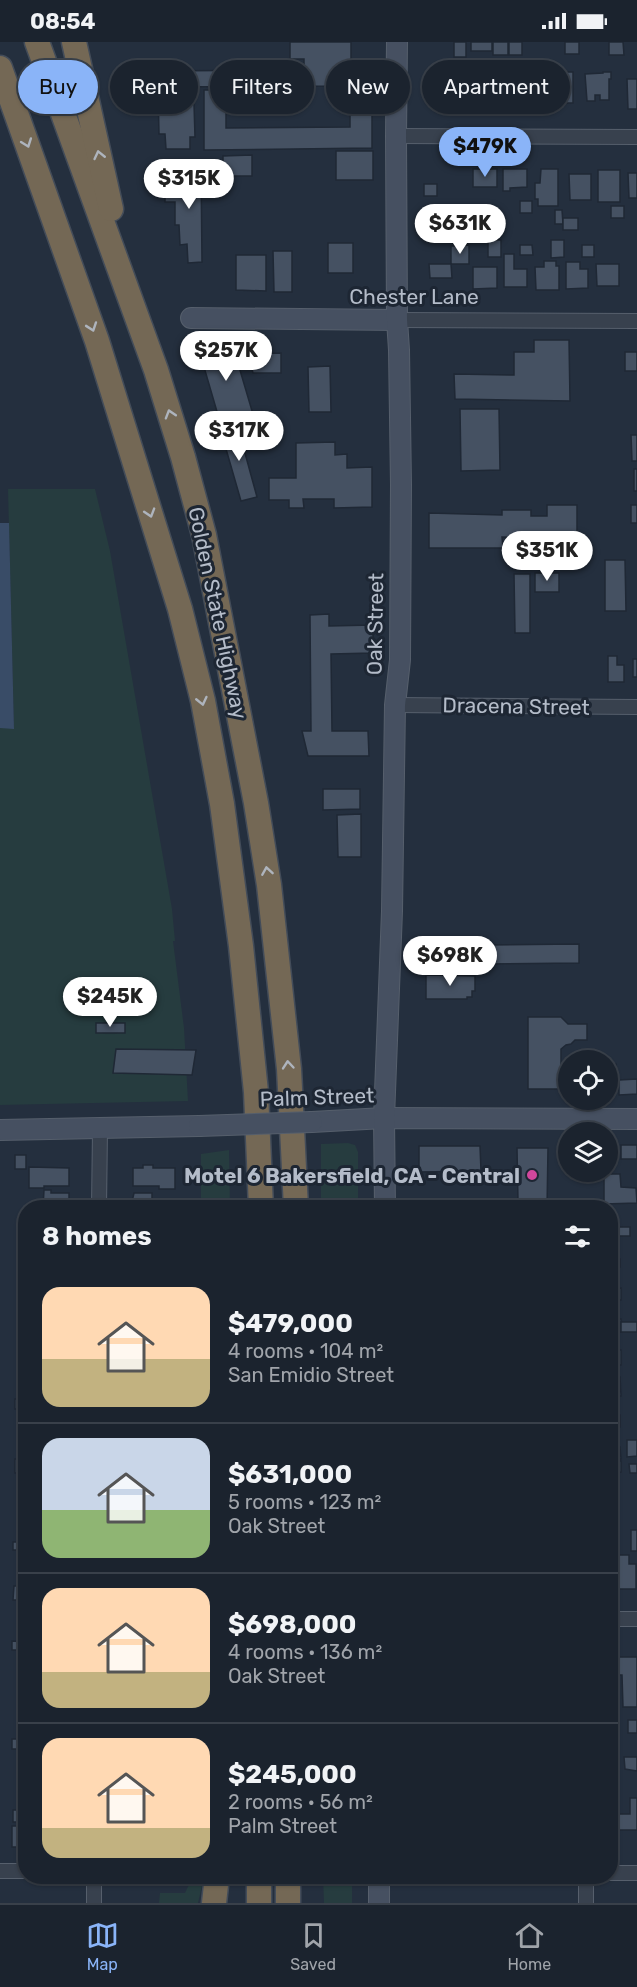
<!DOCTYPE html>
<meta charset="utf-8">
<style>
body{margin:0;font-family:Rubik,sans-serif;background:#242b36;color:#f1f3f6;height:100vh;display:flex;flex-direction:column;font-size:22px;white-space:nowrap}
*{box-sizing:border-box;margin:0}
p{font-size:20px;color:#a0a4aa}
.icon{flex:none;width:33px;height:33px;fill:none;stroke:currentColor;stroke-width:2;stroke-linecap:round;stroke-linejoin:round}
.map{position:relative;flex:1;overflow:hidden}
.side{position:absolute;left:18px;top:1158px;width:600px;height:684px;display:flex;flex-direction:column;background:#1b232e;border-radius:24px;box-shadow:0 2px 4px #0004,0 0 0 2px #39404a}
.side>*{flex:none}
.top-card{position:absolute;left:18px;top:18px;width:602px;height:54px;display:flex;gap:12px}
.tools{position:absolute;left:558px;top:1008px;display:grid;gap:12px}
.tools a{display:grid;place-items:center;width:60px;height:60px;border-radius:50%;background:#1b232e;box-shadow:0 2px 4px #0004,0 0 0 2px #39404a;font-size:30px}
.price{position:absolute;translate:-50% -51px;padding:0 14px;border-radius:21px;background:#fff;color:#222;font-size:20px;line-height:39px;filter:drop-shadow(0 2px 3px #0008)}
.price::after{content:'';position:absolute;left:50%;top:36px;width:18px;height:14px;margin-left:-9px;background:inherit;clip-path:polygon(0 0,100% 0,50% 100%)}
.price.current{background:#8ab4f8;color:#111}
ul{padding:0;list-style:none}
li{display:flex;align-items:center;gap:18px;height:150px;padding:0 24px}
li+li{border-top:2px solid #39404a}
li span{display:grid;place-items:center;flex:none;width:168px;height:120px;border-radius:18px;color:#555}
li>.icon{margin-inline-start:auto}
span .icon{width:72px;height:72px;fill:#fffc;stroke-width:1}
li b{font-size:26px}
h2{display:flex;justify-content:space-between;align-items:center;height:72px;padding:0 24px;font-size:26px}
.tag{padding:0 21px;border-radius:27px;background:#1b232e;box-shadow:0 2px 4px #0004,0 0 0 2px #39404a;font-size:21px;line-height:54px}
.tag.current{background:#8ab4f8;color:#111}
.status{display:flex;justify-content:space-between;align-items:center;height:42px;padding:0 30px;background:#1b232e;direction:ltr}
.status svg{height:16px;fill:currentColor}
.tabs{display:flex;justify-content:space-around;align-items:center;height:84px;border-top:2px solid #39404a;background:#1b232e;font-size:16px;color:#a0a4aa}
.tabs a{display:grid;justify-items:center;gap:3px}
.tabs .current{color:#8ab4f8}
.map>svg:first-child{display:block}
</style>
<div class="status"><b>08:54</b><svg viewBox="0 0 49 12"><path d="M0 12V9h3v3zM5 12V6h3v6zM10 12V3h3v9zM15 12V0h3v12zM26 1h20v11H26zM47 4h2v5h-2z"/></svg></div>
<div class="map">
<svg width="637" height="1861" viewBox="0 0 637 1861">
<rect width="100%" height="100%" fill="#242f3e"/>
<g fill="#263c3f">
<path d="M8 447H95L110 509 172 867 175 899H173L184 986 188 1059 0 1063V686H14Z"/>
<path d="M348 1101 355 1103 358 1110V1165H321V1102Z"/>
<path d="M229 1108 230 1165H201V1112Z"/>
<path d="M193 1834 204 1835 198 1861H159L160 1851H185Z"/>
<path d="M323 1835H352V1861H324Z"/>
</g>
<path fill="#394c67" d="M0 481H9L14 687 0 686Z"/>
<g fill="#455162" stroke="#1f2835" stroke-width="1.5">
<path d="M290 0H351V28H335V44L155 45V29L304 28V17H290Z"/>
<rect x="454" y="0" width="12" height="15"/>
<rect x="471" y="0" width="21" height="9"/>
<rect x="493" y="0" width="15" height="13"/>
<rect x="509" y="0" width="13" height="13"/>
<rect x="565" y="0" width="14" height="12"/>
<path d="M609 0H623L624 13H609Z"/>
<path d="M485 23H491V27H501L502 31V50H497V60L475 61 474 24H483L485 27Z"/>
<path d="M514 30H540V33H544V60L532 61V53H514Z"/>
<path d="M548 30H573V61H557V56L548 57Z"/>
<path d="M603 30H611V37H609V58H600V53H595V59H587L585 32 603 31Z"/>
<path d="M627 37H637V67H628Z"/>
<path d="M158 48H189L190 62H194L195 95H190V107H166L165 92H159Z"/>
<path d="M204 48H226V86L350 85V73H372V106L204 108Z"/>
<rect x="336" y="109" width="37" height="29"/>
<path d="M252 113V134H223V114Z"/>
<path d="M184 122H201L202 220 188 221 187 202 180 203 179 183H175V160H165V144H177V136H184Z"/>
<rect x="473" y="127" width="24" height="18"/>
<path d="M503 127H527V145L510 146V149H503Z"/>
<path d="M541 127H558V164H538V157H535V141H540Z"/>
<rect x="598" y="128" width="22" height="32"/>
<path d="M628 131H637V156H629Z"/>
<path d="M569 132H591V158H570Z"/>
<rect x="424" y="142" width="13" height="12"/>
<rect x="520" y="159" width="12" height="12"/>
<rect x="611" y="164" width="13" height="12"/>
<path d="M555 168H562L563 182H555Z"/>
<rect x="563" y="176" width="15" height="12"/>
<rect x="488" y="198" width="13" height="17"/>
<path d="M551 198H564V215L551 216Z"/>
<rect x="328" y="201" width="25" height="30"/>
<path d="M469 203V222H451V204Z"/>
<path d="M520 203H532L533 213H520Z"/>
<rect x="582" y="203" width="12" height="12"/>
<path d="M273 209H292V250H274Z"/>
<path d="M504 212H514V227H527V245H504Z"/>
<path d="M236 213H266V249L236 248Z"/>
<path d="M544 219H556V224H559V248H536L535 225H544Z"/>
<path d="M566 220H580V227H588V246L566 247Z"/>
<path d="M429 222H451L452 236H430Z"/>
<path d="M596 222H619V244H597Z"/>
<path d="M473 225H497V246L473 247Z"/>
<path d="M534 298H569L570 359 455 357 454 332 514 333V310H534Z"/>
<path d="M197 301H232L255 379 220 380Z"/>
<rect x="625" y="310" width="12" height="19"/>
<path d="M281 311V331H253L248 312Z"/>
<path d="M330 324 331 370H309L308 325Z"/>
<path d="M460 367H499L500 428 461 429Z"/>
<path d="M237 382 257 455 241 459 220 386Z"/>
<path d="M631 393H637V419H632Z"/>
<path d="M335 400V413L347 412V426L372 425V465L334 466V457H303L304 466H289V458H269V436H296V401Z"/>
<rect x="634" y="427" width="3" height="22"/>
<path d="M547 463H577V500L546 501V496L502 495 503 506H429V471L502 473V468H531V474H547Z"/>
<rect x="631" y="463" width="6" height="18"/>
<path d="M605 518H625L626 569H605Z"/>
<rect x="535" y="531" width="24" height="19"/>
<path d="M514 532H530V591H515Z"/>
<path d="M329 572V584L373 583V611L331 612 332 689H368L369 714H308L302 689H311L310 573Z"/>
<path d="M608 614H617V623H624V640H608Z"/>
<rect x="633" y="617" width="4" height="18"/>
<path d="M323 747H360V767L323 768Z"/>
<path d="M361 772V815H338L337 773Z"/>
<path d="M579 902V921L488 922V903Z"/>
<path d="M426 933 475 934V949H472V955H467V957H426Z"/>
<path d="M528 975H561L568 982H587V998H575L571 1002 566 1003 561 1007V1047H528Z"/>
<rect x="96" y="981" width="29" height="10"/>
<path d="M116 1007 196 1008 192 1033 113 1031Z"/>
<rect x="608" y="1022" width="8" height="7"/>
<path d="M637 1037V1052L619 1053V1038Z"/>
<rect x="621" y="1103" width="16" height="14"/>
<path d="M419 1104H480L481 1129 419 1130Z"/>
<path d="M517 1106H548L547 1166H447V1160H518Z"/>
<rect x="15" y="1113" width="11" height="14"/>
<path d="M143 1123H153V1126H175V1147H159V1144H133V1126H143Z"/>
<path d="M29 1125 69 1126V1144H44V1146H29Z"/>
<path d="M604 1132H620L621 1145 636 1146 637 1161 604 1162Z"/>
<path d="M44 1148H51V1151H69V1166H43Z"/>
<path d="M134 1151H152V1166L131 1164Z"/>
<rect x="610" y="1185" width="20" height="9"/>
<path d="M610 1217H620V1225L610 1226Z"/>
<path d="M621 1246V1258H610V1247Z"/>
<rect x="17" y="1256" width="9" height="15"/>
<rect x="610" y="1277" width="11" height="13"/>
<rect x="621" y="1280" width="16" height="10"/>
<rect x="18" y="1290" width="8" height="14"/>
<rect x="610" y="1308" width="11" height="15"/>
<path d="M610 1335H620L621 1354H610Z"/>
<rect x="15" y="1357" width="11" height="10"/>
<rect x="610" y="1373" width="10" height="12"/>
<path d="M627 1398H637V1414L627 1415Z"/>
<path d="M610 1405H620L621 1417H610Z"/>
<rect x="15" y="1417" width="11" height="14"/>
<path d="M610 1419H621V1430L610 1431Z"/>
<path d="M629 1422H637V1431H630Z"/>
<rect x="631" y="1488" width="6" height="21"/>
<rect x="13" y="1500" width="13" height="8"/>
<path d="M613 1513H629V1522H636V1547H614Z"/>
<path d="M14 1544H26V1558H13Z"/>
<path d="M12 1599 26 1600V1608H12Z"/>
<path d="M613 1615H637V1665H623L622 1633H613Z"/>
<rect x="628" y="1678" width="9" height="13"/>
<rect x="12" y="1697" width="12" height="10"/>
<path d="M624 1715H637V1729L625 1727Z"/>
<path d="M630 1756H637V1788H611V1772H630Z"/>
<path d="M13 1768H26L25 1780H13Z"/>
<path d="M25 1782 26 1805H12V1784H25Z"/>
</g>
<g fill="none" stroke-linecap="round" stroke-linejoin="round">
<defs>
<g id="street">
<path d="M396 94 637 95"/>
<path d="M397 278 637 279"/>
<path d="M395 663 637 665"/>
<path d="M99 1166 100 1087"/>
<path d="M610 1577H637"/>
<path d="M0 1829H26"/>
<path d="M610 1831H637"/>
<path d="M94 1834V1861"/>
<path d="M586 1861V1834"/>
</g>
<g id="secondary">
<path d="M191 276 397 278"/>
<path d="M312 1080 384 1076 637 1077"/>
<path d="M0 1088 199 1084"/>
<path d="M385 1166 384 1076 392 869 395 663 400 618 401 443 399 308 397 278 396 94 397 0"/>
<path d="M379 1861V1834"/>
</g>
<g id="highway">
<path d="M37 0 156 328 183 415 204 493 256 761 269 843 289 1027 296 1166"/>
<path d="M74 0 111 167"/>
<path d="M0 26 97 299 180 567 203 659 222 762 241 904 256 1050 261 1166"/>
<path d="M214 1861 217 1834"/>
<path d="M259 1861V1834"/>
<path d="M288 1861V1834"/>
</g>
</defs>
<use href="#street" stroke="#565f6c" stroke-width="16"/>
<use href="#secondary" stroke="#565f6c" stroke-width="22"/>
<use href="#highway" stroke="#434c59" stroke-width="27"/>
<use href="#street" stroke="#38414e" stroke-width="14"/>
<use href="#secondary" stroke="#465061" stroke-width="20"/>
<use href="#highway" stroke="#746855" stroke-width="24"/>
<defs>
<path id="secondary-bridge" d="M199 1084 312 1080"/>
</defs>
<use href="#secondary-bridge" stroke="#565f6c" stroke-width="22" stroke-linecap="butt"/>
<use href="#secondary-bridge" stroke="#465061" stroke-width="20"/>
</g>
<defs><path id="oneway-chevron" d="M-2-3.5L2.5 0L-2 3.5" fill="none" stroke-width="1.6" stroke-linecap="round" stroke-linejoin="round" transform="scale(1.5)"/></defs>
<g stroke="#aeb4bd">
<use href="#oneway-chevron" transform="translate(27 101) rotate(70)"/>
<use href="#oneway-chevron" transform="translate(99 113) rotate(-103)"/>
<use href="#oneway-chevron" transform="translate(92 285) rotate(71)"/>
<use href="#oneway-chevron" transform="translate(170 372) rotate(-107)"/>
<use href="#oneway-chevron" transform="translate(150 471) rotate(73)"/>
<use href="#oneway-chevron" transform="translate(202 659) rotate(77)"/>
<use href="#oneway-chevron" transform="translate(267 829) rotate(-99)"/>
<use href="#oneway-chevron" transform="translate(288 1023) rotate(-95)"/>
</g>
<circle fill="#d1479c" stroke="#1d2633" stroke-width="2" cx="532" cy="1133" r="6"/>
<g text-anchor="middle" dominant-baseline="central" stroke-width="6" stroke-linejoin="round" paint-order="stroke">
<g font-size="21" fill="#b4bcc9" stroke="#1d2633">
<text x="414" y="254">Chester Lane</text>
<text transform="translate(218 571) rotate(78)">Golden State Highway</text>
<text transform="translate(375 582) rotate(-89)">Oak Street</text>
<text transform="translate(516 664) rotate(1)">Dracena Street</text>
<text transform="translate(317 1055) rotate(-2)">Palm Street</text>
</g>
<g font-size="21" font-weight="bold" fill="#b4bcc9" stroke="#1d2633" text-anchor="end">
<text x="520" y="1133">Motel 6 Bakersfield, CA - Central</text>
</g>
</g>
</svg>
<div class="tools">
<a><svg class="icon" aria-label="locate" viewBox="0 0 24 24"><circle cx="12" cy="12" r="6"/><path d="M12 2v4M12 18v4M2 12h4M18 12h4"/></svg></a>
<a><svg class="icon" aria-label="layers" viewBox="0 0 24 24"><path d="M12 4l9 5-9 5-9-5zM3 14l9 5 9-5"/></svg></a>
</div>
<b class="price current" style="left:485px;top:136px">$479K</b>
<b class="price" style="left:189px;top:168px">$315K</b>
<b class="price" style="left:460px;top:213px">$631K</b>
<b class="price" style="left:226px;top:340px">$257K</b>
<b class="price" style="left:239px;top:420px">$317K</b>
<b class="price" style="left:547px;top:540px">$351K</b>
<b class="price" style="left:450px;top:945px">$698K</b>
<b class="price" style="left:110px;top:986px">$245K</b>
<div class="top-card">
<a class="tag current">Buy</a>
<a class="tag">Rent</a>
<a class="tag">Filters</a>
<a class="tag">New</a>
<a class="tag">Apartment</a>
</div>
<section class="side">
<h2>8 homes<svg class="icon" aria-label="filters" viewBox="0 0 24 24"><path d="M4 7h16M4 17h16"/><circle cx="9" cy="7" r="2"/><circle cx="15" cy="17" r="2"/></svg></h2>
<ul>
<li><span style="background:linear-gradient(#ffd9b3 60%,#c2b280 0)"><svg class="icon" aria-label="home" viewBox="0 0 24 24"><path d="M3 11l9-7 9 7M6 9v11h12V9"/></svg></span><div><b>$479,000</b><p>4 rooms · 104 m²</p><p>San Emidio Street</p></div></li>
<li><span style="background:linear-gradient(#c9d6e8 60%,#8fb573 0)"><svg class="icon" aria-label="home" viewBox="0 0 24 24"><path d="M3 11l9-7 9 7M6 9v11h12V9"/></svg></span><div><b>$631,000</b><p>5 rooms · 123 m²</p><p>Oak Street</p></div></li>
<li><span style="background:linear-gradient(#ffd9b3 70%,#c2b280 0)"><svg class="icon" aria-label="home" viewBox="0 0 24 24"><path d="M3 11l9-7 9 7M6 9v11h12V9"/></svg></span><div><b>$698,000</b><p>4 rooms · 136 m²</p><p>Oak Street</p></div></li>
<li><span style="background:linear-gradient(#ffd9b3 75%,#c2b280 0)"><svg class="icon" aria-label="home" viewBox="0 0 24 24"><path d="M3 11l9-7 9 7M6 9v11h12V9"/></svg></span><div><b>$245,000</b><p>2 rooms · 56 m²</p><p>Palm Street</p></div></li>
</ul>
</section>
</div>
<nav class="tabs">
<a class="current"><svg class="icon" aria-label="map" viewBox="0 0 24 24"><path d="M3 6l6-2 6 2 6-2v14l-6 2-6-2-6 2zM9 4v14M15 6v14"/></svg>Map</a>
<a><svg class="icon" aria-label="saved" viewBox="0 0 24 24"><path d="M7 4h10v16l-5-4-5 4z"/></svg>Saved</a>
<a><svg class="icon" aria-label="home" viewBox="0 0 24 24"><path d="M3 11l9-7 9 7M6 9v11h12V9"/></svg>Home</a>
</nav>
